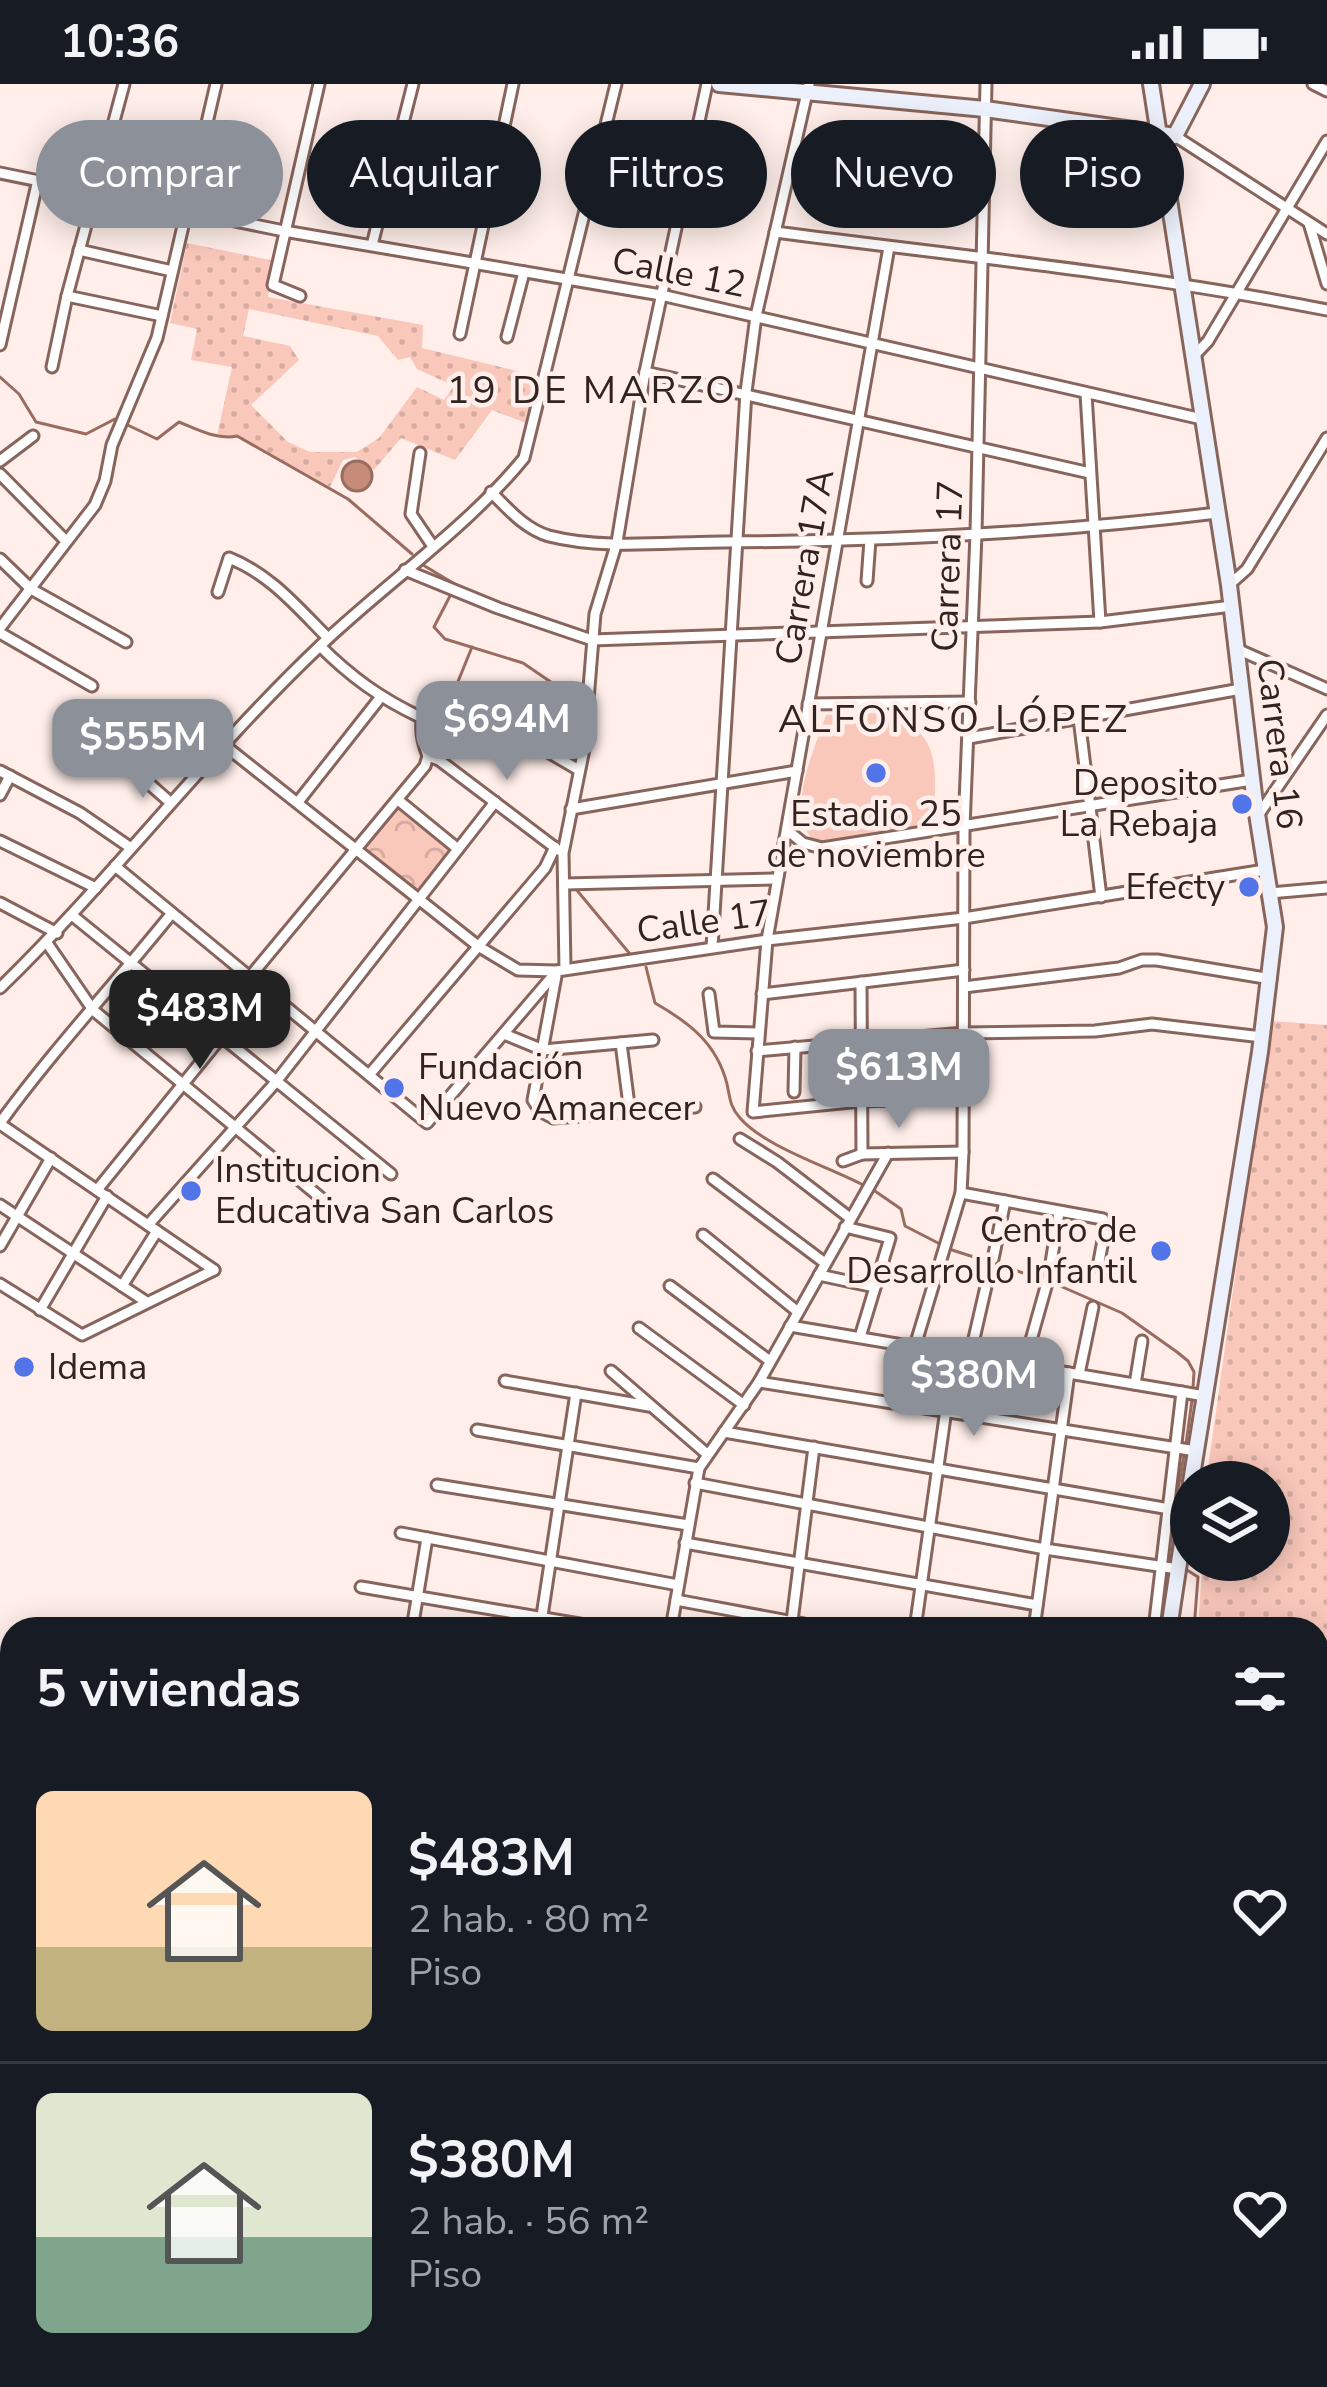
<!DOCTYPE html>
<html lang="es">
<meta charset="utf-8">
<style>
body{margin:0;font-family:"Nunito Sans",sans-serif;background:#20242c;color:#f1f3f6;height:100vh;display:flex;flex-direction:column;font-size:45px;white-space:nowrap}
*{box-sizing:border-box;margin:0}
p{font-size:39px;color:#9ea1a6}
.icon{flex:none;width:66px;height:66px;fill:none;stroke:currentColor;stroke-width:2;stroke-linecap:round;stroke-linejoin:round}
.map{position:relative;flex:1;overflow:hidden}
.sheet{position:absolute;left:0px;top:1533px;width:1329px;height:771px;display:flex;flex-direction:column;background:#171b24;border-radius:36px 36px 0 0;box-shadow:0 6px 30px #0003}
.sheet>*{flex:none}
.guide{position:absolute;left:36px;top:36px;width:1257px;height:108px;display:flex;gap:24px}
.buttons{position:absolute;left:1170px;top:1377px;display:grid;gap:24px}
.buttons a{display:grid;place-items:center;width:120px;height:120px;border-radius:50%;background:#171b24;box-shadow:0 6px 30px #0003;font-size:60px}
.price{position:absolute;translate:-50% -102px;padding:0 27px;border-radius:24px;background:#8c9099;color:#fff;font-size:39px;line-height:78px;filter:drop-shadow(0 3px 6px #0008)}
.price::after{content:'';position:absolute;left:50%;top:72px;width:36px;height:27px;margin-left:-18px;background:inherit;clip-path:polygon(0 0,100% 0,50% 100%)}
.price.active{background:#222;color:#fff}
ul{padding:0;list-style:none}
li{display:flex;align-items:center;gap:36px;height:300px;padding:0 36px}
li+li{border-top:3px solid #363941}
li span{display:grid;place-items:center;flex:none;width:336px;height:240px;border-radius:18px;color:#555}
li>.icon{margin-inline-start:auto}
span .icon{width:144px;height:144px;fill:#fffc;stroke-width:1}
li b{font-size:51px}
h2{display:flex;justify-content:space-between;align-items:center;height:144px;padding:0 36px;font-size:51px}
.tag{padding:0 42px;border-radius:54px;background:#171b24;box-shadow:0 6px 30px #0003;font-size:42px;line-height:108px}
.tag.active{background:#8c9099;color:#fff}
.status{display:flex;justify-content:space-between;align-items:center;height:84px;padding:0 60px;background:#171b24;direction:ltr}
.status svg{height:33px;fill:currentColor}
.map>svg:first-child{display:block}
</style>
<div class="status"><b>10:36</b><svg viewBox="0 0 49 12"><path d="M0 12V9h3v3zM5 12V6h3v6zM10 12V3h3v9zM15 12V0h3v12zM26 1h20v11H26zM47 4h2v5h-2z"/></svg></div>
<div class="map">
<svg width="1327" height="2303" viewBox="0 0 1327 2303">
<defs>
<pattern id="grass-dots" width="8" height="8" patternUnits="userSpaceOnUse" patternTransform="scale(3)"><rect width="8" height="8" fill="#fac8bb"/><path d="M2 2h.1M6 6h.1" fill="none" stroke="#d7aca0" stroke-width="1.8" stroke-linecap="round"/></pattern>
<pattern id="forest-crowns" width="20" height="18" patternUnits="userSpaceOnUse" patternTransform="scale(3)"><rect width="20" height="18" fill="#fac8bb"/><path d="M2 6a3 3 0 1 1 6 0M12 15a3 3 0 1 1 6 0" fill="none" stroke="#d7aca0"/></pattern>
</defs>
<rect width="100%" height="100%" fill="#ffeee9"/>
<g fill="url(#grass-dots)" fill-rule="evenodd">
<path d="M187 159 275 177 268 213 423 241 422 264 538 292 526 339 492 326 455 376 401 354 374 386 355 373 343 376 330 403 238 352H217L232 283 191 276 197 245 170 239ZM249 225 378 252 398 276 410 273 417 285 454 302 444 316 417 303 379 354 357 368H310L288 358 251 321 299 276 290 262 243 252Z"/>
<path d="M1271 937 1327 941V1866L1317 1869V1545H1198L1202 1483 1196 1476H1269V1398H1206Z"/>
<path d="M1327 2218V2303H1117L1118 2292H1317V2219Z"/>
</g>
<path fill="url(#forest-crowns)" d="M399 721 454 765 419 809 364 764Z"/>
<path fill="#fac8bb" d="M879 629C947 645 934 686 934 745L842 758 813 756C785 725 815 665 826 631Z"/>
<circle fill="#c78b7a" stroke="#9a6c5f" stroke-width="3" cx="357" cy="392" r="15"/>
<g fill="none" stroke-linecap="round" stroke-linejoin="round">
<g stroke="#9a6c5f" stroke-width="3">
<path d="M0 293 19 310 36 338 86 350 115 335 157 355 179 338C198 346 217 356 237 352L348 415 412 470"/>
<path d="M423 481 458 502"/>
<path d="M451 510 434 543 445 555 523 579 564 607 566 644 578 668"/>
<path d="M457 600 472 563"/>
<path d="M567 779 571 752"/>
<path d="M575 804 630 870"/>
<path d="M646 883 655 919C690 939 717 960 727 1000 730 1014 730 1023 740 1034 765 1063 829 1083 863 1101"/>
<path d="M872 1105 901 1125 905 1142 940 1160"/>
<path d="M949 1165 1042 1195"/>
<path d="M1051 1198 1122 1229 1177 1268 1188 1277 1194 1288 1193 1304"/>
<path d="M1186 1360 1192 1316"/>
<path d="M1176 1417 1184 1371"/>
<path d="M1170 1477 1167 1475 1173 1434"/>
<path d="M1187 1486 1198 1493 1194 1545"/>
</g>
<defs>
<g id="minor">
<path d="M1313 0 1327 7"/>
<path d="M1175 52 1327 150"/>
<path d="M0 89 284 147 661 211 1202 335"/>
<path d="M1309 139 1327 200"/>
<path d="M775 148C960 172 1145 190 1327 226"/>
<path d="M372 161 413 0"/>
<path d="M889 163 767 856 753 1028 861 1017 963 1014"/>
<path d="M79 166 172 187"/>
<path d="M67 212 162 232"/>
<path d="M300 212 273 201 319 0"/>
<path d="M460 250 513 0"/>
<path d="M507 253 524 188"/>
<path d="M0 261 38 96"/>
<path d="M1192 274 1208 257 1327 57"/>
<path d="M52 283 67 212 124 0"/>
<path d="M645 288 1090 389"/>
<path d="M1086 310 1100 538"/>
<path d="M420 369 411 430 432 461"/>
<path d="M0 377 33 352"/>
<path d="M0 390 66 457"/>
<path d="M491 408C508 425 525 445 549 452 603 466 667 458 723 458 888 457 1053 449 1217 429"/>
<path d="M0 475 31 505 126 558"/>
<path d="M405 486 498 524 592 556 1100 538 1232 522"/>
<path d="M867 497 870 456"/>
<path d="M1229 501 1247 485 1327 354"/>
<path d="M218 508 229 474C270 490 297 523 328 554"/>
<path d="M0 544 95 421 105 397 112 361 157 254 216 0"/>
<path d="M0 549 92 602"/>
<path d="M320 562C351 593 380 614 420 633"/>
<path d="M1237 565 1327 605"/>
<path d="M808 620 970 618"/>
<path d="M1079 634 1101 813"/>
<path d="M969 654 1241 605"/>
<path d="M82 656 138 690 171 719"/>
<path d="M224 661 478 862 518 886 557 887 767 856 964 834 1265 786"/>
<path d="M428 672 439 676 558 766"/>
<path d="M0 687 80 729 131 764"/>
<path d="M0 711 10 692"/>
<path d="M398 716 458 765"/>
<path d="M298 718 380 614"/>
<path d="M571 725 797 687"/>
<path d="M1257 733 1327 631"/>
<path d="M787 746 803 759 822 764 1252 696"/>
<path d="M0 757 96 804"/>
<path d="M115 782 427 1039 557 887"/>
<path d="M565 800 777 795"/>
<path d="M1269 809 1327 804"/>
<path d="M0 819 57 849"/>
<path d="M73 832 391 1090"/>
<path d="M47 859 93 926 338 1128"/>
<path d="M712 863 746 308 756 232 809 0"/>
<path d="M565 885 563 769 584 665 595 530 617 458 645 288 707 0"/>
<path d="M556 892 533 1016 540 1027 553 1034 695 1023"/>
<path d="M249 894 425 682 428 672C418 647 416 610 454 613L579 686"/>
<path d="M861 898 862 1070"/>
<path d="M964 903 1119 884 1142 876H1157L1271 895"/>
<path d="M0 904C112 795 207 669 321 561 385 500 469 442 524 374L616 0"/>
<path d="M709 910 714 948 758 949"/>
<path d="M762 910 964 886"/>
<path d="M504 950 543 966 653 956"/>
<path d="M621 959 630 1029"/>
<path d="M757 967 964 949 1095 947 1152 940 1262 953"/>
<path d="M369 991 545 784 555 763"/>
<path d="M794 1008 795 963"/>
<path d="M0 1039C53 966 115 900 172 829"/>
<path d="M0 1040 214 1186"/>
<path d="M740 1055 777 1078 850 1134"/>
<path d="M843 1077 862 1070 963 1068"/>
<path d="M713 1095 825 1179"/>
<path d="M97 1106 261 904"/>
<path d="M961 1109 1103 1135 1106 1140 1098 1183"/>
<path d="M0 1121 145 1217"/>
<path d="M148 1141 275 999 495 718"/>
<path d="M845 1143 890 1154 860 1253"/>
<path d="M703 1151 798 1228"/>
<path d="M0 1162 51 1074"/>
<path d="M993 1175 1005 1117"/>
<path d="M819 1191 875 1203"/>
<path d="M0 1200 82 1251 214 1186"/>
<path d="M122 1202 157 1147"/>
<path d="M670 1202 770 1277"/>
<path d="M40 1226 107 1112"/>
<path d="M790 1242 1205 1312"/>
<path d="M639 1244 744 1321"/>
<path d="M915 1262 961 1109 963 1068 964 743 976 450 986 0"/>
<path d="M970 1272 990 1185"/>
<path d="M1024 1281 1049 1192 1059 1128"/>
<path d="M611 1287 707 1370"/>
<path d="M1079 1290 1093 1223"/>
<path d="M505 1297 649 1322"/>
<path d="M759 1298 1196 1367"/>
<path d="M1135 1300 1142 1257"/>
<path d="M477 1346 699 1384"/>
<path d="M724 1348 1187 1428"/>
<path d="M695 1399 1045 1465 1178 1485"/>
<path d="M437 1401 688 1441"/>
<path d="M401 1449 678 1501"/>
<path d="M685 1459 1037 1521"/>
<path d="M361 1503 609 1545"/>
<path d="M676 1516 831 1545"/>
<path d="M412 1545 427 1454"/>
<path d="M540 1545 576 1309"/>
<path d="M671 1545 699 1384 759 1298 888 1069"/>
<path d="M791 1545 814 1363"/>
<path d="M915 1545 954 1269"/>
<path d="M1034 1545 1069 1289"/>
<path d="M1154 1545 1182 1308"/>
<path d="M1317 1940 1327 1939"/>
<path d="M1317 2118 1327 2117"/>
<path d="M552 2292V2303"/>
<path d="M950 2292V2303"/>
<path d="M426 2303V2292"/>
<path d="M690 2303V2292"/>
<path d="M831 2303V2292"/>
</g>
<g id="secondary">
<path d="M719 0 985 25 1175 52 1202 0"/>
<path d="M1151 0 1229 501 1254 711 1275 843 1260 968 1191 1398"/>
<path d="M1169 1545 1191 1399"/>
<path d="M0 1936 12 1954"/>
<path d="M217 2292 222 2303"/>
<path d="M1108 2303V2292"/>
</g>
</defs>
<use href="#minor" stroke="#88655c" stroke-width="15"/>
<use href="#secondary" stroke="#88655c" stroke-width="20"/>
<use href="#minor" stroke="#fff" stroke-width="9"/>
<use href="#secondary" stroke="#ecf0fa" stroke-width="14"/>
</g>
<g fill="#5274e9" stroke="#ffeee9" stroke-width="4.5">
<circle cx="876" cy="689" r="12"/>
<circle cx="1242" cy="720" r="12"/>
<circle cx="1249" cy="803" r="12"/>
<circle cx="394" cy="1004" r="12"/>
<circle cx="191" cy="1107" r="12"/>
<circle cx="1161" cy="1167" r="12"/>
<circle cx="24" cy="1283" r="12"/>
</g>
<g text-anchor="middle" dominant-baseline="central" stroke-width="9" stroke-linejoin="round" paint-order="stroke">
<g font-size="36" fill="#31231f" stroke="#ffeee9">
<text transform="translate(679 189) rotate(11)">Calle 12</text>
<text transform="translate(948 482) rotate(-88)">Carrera 17</text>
<text transform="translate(805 483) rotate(-80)">Carrera 17A</text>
<text transform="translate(1279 660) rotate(83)">Carrera 16</text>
<text transform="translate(704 838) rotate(-8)">Calle 17</text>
</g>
<g font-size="36" fill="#31231f" stroke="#ffeee9" text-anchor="end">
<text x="1218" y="699">Deposito<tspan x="1218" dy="41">La Rebaja</tspan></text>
<text x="876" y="730" text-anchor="middle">Estadio 25<tspan x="876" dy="41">de noviembre</tspan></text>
<text x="1225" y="803">Efecty</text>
<text x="418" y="983" text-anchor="start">Fundación<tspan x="418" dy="41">Nuevo Amanecer</tspan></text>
<text x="215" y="1086" text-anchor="start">Institucion<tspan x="215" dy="41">Educativa San Carlos</tspan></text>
<text x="1137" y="1146">Centro de<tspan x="1137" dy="41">Desarrollo Infantil</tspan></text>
<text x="48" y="1283" text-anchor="start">Idema</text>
</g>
<g font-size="39" letter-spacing="3" fill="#31231f" stroke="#ffeee9">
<text x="592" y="306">19 DE MARZO</text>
<text x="954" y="635">ALFONSO LÓPEZ</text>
</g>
</g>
</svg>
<div class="buttons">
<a><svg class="icon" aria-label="layers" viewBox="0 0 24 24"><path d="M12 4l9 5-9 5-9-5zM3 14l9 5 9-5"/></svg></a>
</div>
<b class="price" style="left:507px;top:699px">$694M</b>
<b class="price" style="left:143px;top:717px">$555M</b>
<b class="price active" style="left:200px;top:988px">$483M</b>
<b class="price" style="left:899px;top:1047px">$613M</b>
<b class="price" style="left:974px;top:1355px">$380M</b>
<div class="guide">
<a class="tag active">Comprar</a>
<a class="tag">Alquilar</a>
<a class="tag">Filtros</a>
<a class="tag">Nuevo</a>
<a class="tag">Piso</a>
</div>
<section class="sheet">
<h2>5 viviendas<svg class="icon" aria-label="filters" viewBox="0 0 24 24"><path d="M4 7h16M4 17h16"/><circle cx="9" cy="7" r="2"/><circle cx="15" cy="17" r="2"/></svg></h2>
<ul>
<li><span style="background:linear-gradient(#ffd9b3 65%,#c2b280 0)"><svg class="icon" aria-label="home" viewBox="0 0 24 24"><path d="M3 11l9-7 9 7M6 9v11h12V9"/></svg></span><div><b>$483M</b><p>2 hab. · 80 m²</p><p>Piso</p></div><svg class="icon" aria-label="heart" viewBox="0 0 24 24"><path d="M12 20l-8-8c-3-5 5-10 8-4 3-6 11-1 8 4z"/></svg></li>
<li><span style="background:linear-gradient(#dfe7d0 60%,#7fa58c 0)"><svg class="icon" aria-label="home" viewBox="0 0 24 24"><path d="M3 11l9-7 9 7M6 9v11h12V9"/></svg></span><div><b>$380M</b><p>2 hab. · 56 m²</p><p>Piso</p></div><svg class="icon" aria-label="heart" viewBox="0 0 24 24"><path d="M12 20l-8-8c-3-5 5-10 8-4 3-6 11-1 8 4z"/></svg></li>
</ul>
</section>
</div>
